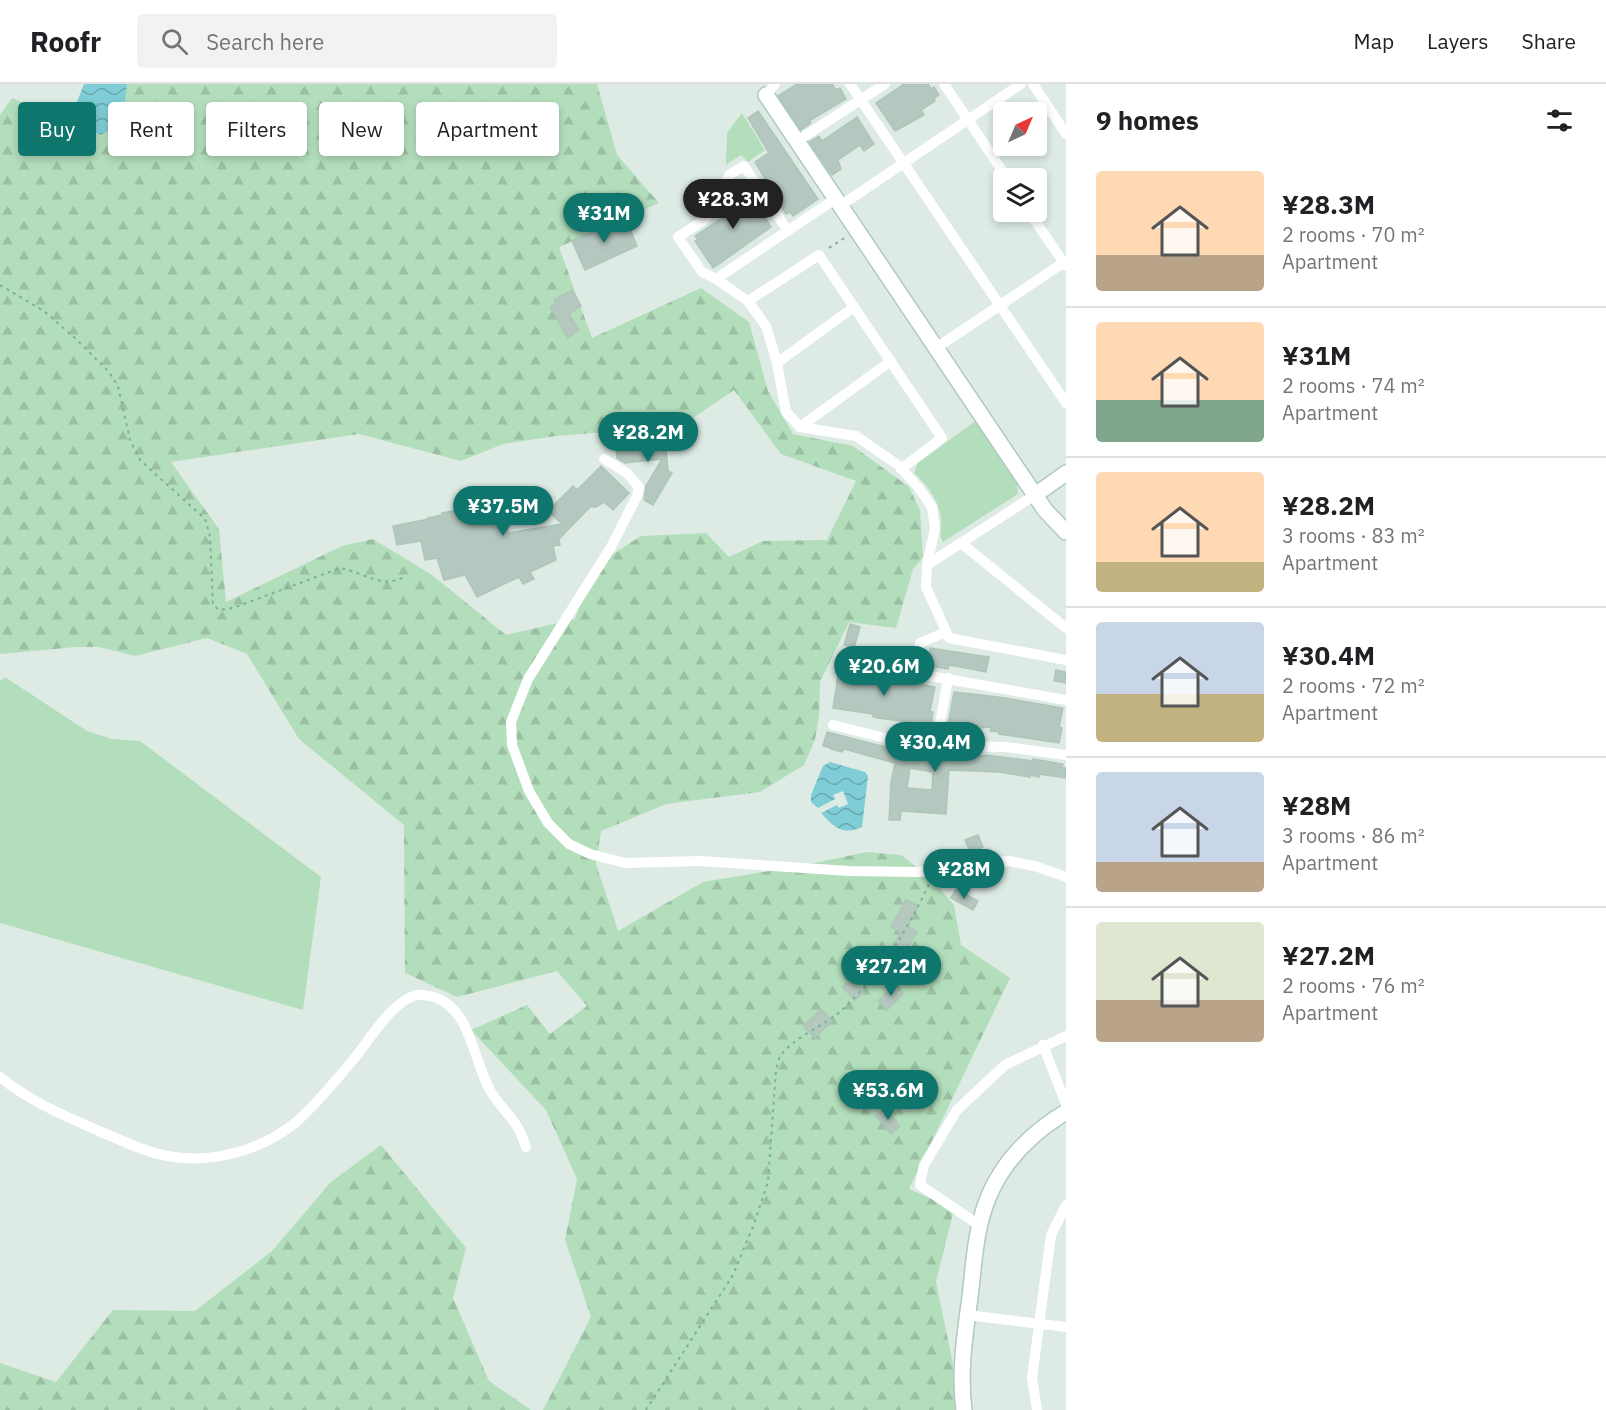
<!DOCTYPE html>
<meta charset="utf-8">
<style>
body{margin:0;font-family:"IBM Plex Sans",sans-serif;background:#f2f2f2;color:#202124;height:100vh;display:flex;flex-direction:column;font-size:22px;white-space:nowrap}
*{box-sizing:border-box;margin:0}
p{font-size:20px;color:#757577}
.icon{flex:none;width:33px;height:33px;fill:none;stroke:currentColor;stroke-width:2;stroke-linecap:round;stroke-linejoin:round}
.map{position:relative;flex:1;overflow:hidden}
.drawer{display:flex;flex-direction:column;background:#fff;width:540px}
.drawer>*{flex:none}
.guide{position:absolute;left:18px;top:18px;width:570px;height:54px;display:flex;gap:12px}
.needle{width:39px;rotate:44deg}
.controls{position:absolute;left:993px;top:18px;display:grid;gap:12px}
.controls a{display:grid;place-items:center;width:54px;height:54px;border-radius:6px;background:#fff;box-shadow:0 3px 9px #0003;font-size:30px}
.price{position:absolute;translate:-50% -51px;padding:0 14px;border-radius:21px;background:#0f766e;color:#fff;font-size:20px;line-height:39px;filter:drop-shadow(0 2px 3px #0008)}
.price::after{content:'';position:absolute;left:50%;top:36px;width:18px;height:14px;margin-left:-9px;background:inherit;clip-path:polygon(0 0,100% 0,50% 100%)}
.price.active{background:#222;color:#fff}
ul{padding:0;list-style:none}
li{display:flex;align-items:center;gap:18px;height:150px;padding:0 30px}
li+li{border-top:2px solid #e0e0e0}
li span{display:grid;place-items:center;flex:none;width:168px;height:120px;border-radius:6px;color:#555}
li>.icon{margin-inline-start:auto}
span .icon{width:72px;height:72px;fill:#fffc;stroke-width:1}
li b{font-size:26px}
h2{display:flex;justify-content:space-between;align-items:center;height:72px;padding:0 30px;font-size:26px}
.pill{padding:0 21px;border-radius:6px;background:#fff;box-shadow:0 3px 9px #0003;font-size:21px;line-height:54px}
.pill.active{background:#0f766e;color:#fff}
header{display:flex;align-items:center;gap:36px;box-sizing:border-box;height:84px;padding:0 30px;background:#fff;border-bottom:2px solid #e0e0e0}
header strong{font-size:28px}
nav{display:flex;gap:33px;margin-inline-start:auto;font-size:21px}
.search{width:420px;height:54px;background:#f2f2f2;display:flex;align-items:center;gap:15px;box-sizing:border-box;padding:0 21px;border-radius:6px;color:#757577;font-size:22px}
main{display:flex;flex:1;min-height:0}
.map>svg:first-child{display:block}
</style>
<header>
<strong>Roofr</strong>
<div class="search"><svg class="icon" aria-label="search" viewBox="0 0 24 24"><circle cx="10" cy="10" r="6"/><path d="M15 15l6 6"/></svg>Search here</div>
<nav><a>Map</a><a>Layers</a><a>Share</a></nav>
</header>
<main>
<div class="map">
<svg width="1066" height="1326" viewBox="0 0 1066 1326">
<defs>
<pattern id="forest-firs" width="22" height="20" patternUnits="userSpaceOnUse" patternTransform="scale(1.5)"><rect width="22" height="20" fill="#b3debc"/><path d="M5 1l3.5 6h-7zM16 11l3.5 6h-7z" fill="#9abfa2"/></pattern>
<pattern id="water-waves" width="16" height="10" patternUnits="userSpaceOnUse" patternTransform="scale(1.5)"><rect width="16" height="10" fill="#7fcdd6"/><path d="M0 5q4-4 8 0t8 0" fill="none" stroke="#67a8ae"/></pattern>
</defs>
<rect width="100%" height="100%" fill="#ddebe4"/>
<g fill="#b3debc">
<path d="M742 29 765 66 748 78 741 71 726 81 727 49Z"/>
<path d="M977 336 1017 398 1018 410 943 458C938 449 942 443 941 434 938 415 928 402 914 389L918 379Z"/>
<path d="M5 593 87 647 112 655 140 657 321 793 303 926 0 839V597Z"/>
</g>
<g fill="url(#forest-firs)" fill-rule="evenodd">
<path d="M127 0H597L617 71 659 119 559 163 592 254 701 204 749 238 768 307 793 350 853 362 909 403 920 426 923 473 913 485 896 544 849 538 820 598 819 631 815 656 804 681 760 708 666 720 601 747 596 780 618 847 703 798 805 781 867 768 901 771 930 793 954 821 961 861 1010 894 909 1105 954 1125 936 1198 953 1280 955 1326H543L591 1233 565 1156 577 1095 546 1026 471 946 527 921 550 950 587 922 557 887 457 913 405 889 404 741 299 655 247 570 207 554 135 572 99 563H76L0 570V31L12 14 101 51 123 38ZM734 306 781 370 856 397 827 456 763 457 729 473 706 449 641 452 593 483 575 535 506 551 432 491 373 455 342 462 226 518 219 445 171 378 359 350 461 377 503 360 556 352 681 342Z"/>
<path d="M381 1061 466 1164 453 1214 489 1297 531 1326H0V1279L56 1298 113 1226 195 1227 272 1167 331 1098Z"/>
</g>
<g fill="url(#water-waves)">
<path d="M84 0H127L123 38 101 51 69 38Z"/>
<path d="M830 678 865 688 868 692 862 743C842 752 834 743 821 729L837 721 839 724 848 720 843 707 833 711 835 715 818 724 811 718V711L823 682Z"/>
</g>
<g fill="#b5c8bf" stroke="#afc5ba" stroke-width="1.5" fill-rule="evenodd">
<path d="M797 0H832L836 6 840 4 846 15 809 37 811 39 801 46 778 12Z"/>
<path d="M904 0H928L931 5 934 3 939 11 934 14 935 17 921 26 924 31 895 47 876 19Z"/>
<path d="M758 27 818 115 793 132 790 128 786 130 755 78 769 69 748 34Z"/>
<path d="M857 33 874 60 864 67 860 61 838 76 841 85 832 91 809 58 819 52 822 57Z"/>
<path d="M744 100 771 143 713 184 695 157 698 156 695 152 741 122 731 110Z"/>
<path d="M614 138 617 144 628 140 637 162 585 186 572 157Z"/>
<path d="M572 206 581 222 569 230 579 246 568 254 550 223 556 219 554 216Z"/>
<path d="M665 355 668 387 672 389 653 421 644 416 646 402 662 375 625 379 617 374 616 359Z"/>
<path d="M601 382 629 409 613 426 604 418 596 423H590L559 455 560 461 553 462 556 476 530 488 534 495 523 500 519 493 477 513 465 491 444 496 437 474 425 476 421 457 397 461 393 442 429 435 428 434 442 431V429L488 421V423L501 420 508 449 562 440 548 427 573 402 577 406Z"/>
<path d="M850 540 860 543 854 564 844 561Z"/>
<path d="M930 564 989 573 986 588 949 581 948 585 930 582V579H928Z"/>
<path d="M839 585 859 590 860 587 935 603 930 627 933 628 931 641 878 634 873 633V630L833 624Z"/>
<path d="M1056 586 1066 588V599L1054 597Z"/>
<path d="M954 608 998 613 1063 624 1059 643 1062 644 1059 659 999 650V648L990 647 991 643 947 647Z"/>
<path d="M827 648 893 665 892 669 917 675V671H923V669H928L986 672V671L1033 677V675L1063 680 1062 683 1066 684V694L1039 690V693L1030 691V693L999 688 949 686 946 730 901 727 900 736H889L891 698 895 679 844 665 842 668 831 665V664L823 662ZM910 684 933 688 932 706 907 704Z"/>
<path d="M978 751 983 763 970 768 965 756Z"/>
<path d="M956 805 978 817 973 826 951 814Z"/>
<path d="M906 816 918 822 908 842 917 848 901 874 889 867 901 849 891 843Z"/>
<path d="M850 895 864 908 855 916 842 903Z"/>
<path d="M894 901 903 910 887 926 878 917Z"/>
<path d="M821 925 832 937 815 954 804 942Z"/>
<path d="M885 1024 900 1042 891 1050 876 1032Z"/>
</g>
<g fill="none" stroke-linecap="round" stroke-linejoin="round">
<defs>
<g id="secondary">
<path d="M766 11 1045 426 1066 448"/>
<path d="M1035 411 1066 389"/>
<path d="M964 1326C959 1288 965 1250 970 1213 973 1189 974 1164 980 1140 991 1090 1023 1054 1066 1028"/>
</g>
</defs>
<use href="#secondary" stroke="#afcbbf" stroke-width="18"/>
<g stroke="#7ab19d" stroke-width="2" stroke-dasharray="3 4.5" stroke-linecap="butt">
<path d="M829 164 846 153"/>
<path d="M0 201 44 227 76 255 109 288 118 302 130 356 140 376 205 435 210 452 213 521 219 526 233 524 340 484C367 489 381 506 406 492"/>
<path d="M646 1326 733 1191 754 1140 768 1098 776 986C777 982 778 976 780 973 789 956 827 940 842 926 881 890 908 845 930 798"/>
</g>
<g stroke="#fff" stroke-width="10">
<path d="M850 0 1066 319"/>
<path d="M944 0 1007 94"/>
<path d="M1033 0 1066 50"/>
<path d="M766 11 775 0"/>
<path d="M797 57 885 0"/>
<path d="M840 122 1021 0"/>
<path d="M1029 128 1066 182"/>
<path d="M788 147 744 82 729 91 718 120 704 136 678 153 702 188 716 195 748 217 766 242 777 279 786 328 800 343 856 352 898 381 918 403 932 423 935 445 927 481 926 503 949 554 1066 576"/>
<path d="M716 195 835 115"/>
<path d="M748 217 819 171 942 354 901 385"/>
<path d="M936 264 1066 177"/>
<path d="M777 279 854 223"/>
<path d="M800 343 891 277"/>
<path d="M604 375 627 389 639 403 637 412 611 463 528 595 511 638 512 661 529 707 548 739 569 760 590 770 625 779 700 777 849 787 918 788 1009 777 1038 783 1066 793"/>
<path d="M961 459 1066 544"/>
<path d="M927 481 1035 411"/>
<path d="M845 574 913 589 1066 616"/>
<path d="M913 589 920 559 946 548"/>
<path d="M833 641 913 661 1006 663 1066 671"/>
<path d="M936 662 948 594"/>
<path d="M1043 961 1066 1020"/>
<path d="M0 993C29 1017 65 1032 99 1047 121 1056 144 1068 167 1072 211 1080 260 1067 295 1039 315 1022 336 996 353 976 370 956 390 919 416 911 420 910 429 912 434 913 471 925 473 976 490 1006 498 1021 512 1032 519 1046 522 1051 524 1057 526 1063"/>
<path d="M979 1141 920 1101 924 1081 957 1026 1005 981 1066 952"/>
<path d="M967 1231 1066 1243"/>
<path d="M1037 1326 1032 1294 1051 1151 1066 1121"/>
</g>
<use href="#secondary" stroke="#fff" stroke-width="15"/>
</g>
</svg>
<div class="controls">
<a><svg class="needle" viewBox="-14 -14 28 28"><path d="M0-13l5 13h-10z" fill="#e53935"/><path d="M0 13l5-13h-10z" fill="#757577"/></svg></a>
<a><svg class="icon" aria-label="layers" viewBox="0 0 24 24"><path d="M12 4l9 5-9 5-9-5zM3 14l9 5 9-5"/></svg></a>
</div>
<b class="price active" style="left:733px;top:146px">¥28.3M</b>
<b class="price" style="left:604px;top:160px">¥31M</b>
<b class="price" style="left:648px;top:379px">¥28.2M</b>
<b class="price" style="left:503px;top:453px">¥37.5M</b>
<b class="price" style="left:884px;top:613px">¥20.6M</b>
<b class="price" style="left:935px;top:689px">¥30.4M</b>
<b class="price" style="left:964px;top:816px">¥28M</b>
<b class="price" style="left:891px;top:913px">¥27.2M</b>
<b class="price" style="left:888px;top:1037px">¥53.6M</b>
<div class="guide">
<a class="pill active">Buy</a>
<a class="pill">Rent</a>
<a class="pill">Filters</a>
<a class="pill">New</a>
<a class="pill">Apartment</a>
</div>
</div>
<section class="drawer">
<h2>9 homes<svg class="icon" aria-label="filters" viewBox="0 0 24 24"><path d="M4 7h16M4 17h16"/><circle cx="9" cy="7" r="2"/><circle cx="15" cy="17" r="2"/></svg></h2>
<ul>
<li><span style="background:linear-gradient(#ffd9b3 70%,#b9a48a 0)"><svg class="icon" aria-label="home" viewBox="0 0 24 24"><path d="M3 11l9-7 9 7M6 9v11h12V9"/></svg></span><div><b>¥28.3M</b><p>2 rooms · 70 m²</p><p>Apartment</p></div></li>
<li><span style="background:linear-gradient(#ffd9b3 65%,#7fa58c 0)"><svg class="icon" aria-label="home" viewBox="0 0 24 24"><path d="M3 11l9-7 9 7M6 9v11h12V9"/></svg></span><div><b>¥31M</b><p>2 rooms · 74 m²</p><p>Apartment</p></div></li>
<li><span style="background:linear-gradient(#ffd9b3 75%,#c2b280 0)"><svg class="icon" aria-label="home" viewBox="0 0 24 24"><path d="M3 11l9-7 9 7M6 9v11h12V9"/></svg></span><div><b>¥28.2M</b><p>3 rooms · 83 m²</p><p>Apartment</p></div></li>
<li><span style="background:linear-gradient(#c9d6e8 60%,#c2b280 0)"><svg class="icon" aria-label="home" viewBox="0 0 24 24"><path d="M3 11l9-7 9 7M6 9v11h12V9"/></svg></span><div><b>¥30.4M</b><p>2 rooms · 72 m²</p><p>Apartment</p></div></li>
<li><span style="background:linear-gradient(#c9d6e8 75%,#b9a48a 0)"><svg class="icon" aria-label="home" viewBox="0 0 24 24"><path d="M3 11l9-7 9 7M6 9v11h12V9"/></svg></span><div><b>¥28M</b><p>3 rooms · 86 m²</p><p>Apartment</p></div></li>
<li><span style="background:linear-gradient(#dfe7d0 65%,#b9a48a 0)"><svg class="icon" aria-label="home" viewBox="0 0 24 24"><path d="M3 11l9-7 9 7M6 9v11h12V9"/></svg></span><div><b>¥27.2M</b><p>2 rooms · 76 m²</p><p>Apartment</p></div></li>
</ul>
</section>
</main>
